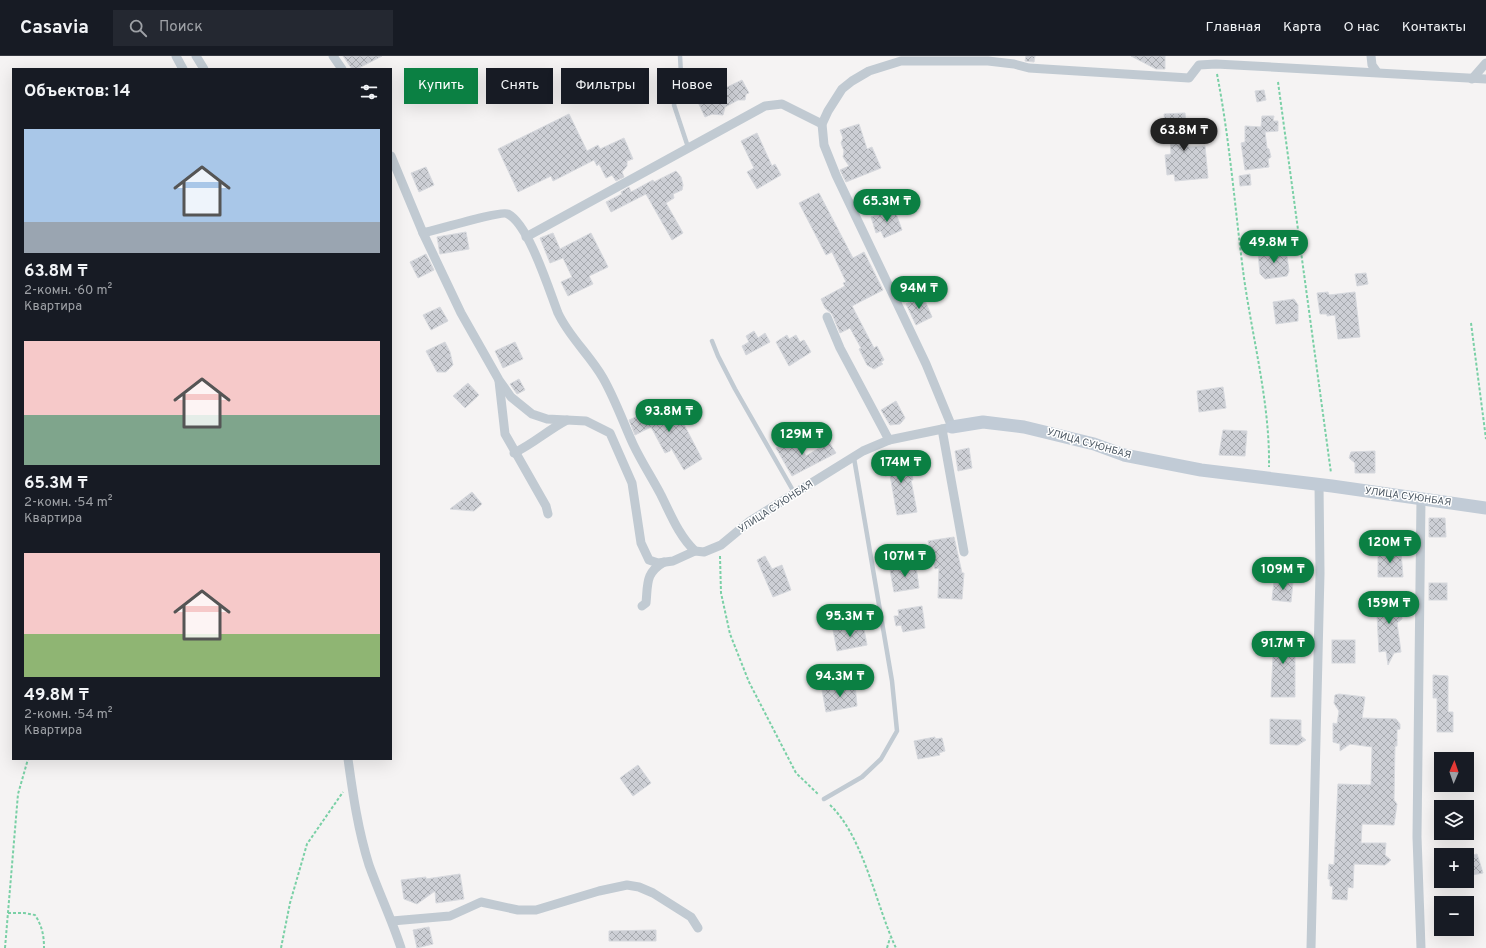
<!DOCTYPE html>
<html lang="ru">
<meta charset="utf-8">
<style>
body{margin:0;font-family:Overpass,sans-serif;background:#242831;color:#f1f3f6;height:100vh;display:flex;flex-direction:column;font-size:15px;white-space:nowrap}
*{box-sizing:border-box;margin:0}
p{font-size:13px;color:#9ea1a6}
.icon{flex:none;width:22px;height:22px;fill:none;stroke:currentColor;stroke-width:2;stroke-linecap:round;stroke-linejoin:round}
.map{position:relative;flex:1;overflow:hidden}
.sheet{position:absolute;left:12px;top:12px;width:380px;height:692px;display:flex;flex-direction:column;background:#171b24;border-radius:0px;box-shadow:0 4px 16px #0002}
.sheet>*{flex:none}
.guide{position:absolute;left:404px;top:12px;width:380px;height:36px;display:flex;gap:8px}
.needle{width:26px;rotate:2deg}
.controls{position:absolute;left:1434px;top:696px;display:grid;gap:8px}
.controls a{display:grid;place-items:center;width:40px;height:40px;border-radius:0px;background:#171b24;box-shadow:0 4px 16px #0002;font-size:20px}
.price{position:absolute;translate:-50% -34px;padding:0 9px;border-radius:14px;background:#0b8043;color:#fff;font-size:13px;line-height:26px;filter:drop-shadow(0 1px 2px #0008)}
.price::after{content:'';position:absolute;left:50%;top:24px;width:12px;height:9px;margin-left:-6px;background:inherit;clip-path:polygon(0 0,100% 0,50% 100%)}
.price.current{background:#222;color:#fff}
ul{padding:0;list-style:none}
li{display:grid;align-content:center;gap:8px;height:212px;padding:0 12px}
li span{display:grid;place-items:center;height:124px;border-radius:0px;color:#555}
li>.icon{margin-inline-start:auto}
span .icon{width:72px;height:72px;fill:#fffc;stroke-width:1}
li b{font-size:17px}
h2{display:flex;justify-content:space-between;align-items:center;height:48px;padding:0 12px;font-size:17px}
.tag{padding:0 14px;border-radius:0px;background:#171b24;box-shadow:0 4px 16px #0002;font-size:14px;line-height:36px}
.tag.current{background:#0b8043;color:#fff}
header{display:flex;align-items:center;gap:24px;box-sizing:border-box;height:56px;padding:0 20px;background:#171b24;border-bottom:1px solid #363941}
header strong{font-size:19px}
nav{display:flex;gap:22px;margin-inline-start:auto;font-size:14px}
.search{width:280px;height:36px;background:#242831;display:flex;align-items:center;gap:10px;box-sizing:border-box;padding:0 14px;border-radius:0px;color:#9ea1a6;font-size:15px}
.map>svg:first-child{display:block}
</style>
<header>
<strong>Casavia</strong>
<div class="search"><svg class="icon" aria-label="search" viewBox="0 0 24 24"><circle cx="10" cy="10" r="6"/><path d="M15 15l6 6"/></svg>Поиск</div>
<nav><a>Главная</a><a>Карта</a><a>О нас</a><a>Контакты</a></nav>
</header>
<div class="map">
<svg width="1486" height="892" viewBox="0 0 1486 892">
<defs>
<pattern id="building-cross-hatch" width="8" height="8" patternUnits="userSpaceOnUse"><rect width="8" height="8" fill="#cdcfd5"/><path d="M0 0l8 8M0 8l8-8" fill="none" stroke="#a8abb0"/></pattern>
</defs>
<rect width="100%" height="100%" fill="#f5f3f3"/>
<g fill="url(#building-cross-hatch)" stroke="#d7d9de">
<path d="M343 0H382L359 12 352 13Z"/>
<path d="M1026 0H1035L1034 6 1025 5Z"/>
<path d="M1131 0H1165V13H1156Z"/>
<path d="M742 24 749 37 746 38 745 44H738L725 51 723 59 712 58 705 61 696 42 715 33 717 36Z"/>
<path d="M1264 34 1266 44 1257 46 1255 35Z"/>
<path d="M1185 57 1188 91 1205 90 1208 122 1175 125 1174 118 1167 119 1165 99 1171 98 1170 82 1166 76 1164 58Z"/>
<path d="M569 58 587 95 598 89 600 93 624 82 633 103 627 105V110L622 116 624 121 616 125 612 119 606 122 599 108 597 110 594 104 553 125 551 120 518 136 498 93Z"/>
<path d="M1262 60H1274L1273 65H1278V75L1265 76 1267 92 1269 93 1271 101 1268 103 1269 111 1245 114 1241 87 1245 86V70L1261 71Z"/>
<path d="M859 68 867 93 872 91 881 112 846 126 840 114 849 110 843 101 844 95 841 87 843 82 840 74Z"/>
<path d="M757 77 772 110 775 108 781 119 757 133 747 116 754 112 741 85Z"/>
<path d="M426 111 434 129 419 136 411 117Z"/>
<path d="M676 115 681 121 683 129 682 134 673 138 674 142 666 147 683 177 672 184 646 138 611 156 606 146 622 138 621 136 629 131 631 136 653 124 654 126Z"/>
<path d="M1250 118 1251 129 1240 130 1239 120Z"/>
<path d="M819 137 853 202 864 196 883 234 852 250 874 292 877 290 884 304 881 306 883 308 874 313 867 309 859 293 861 292 850 272 840 277 832 258 825 252 821 243 845 230 843 227 846 226 832 196 826 199 799 147Z"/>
<path d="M894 152 902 174 884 182 881 175 876 177 871 161Z"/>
<path d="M466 176 469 193 440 198 437 181Z"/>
<path d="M553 177 560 193 591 177 608 211 589 220 593 228 568 240 561 226 572 221 563 202 550 207 540 182Z"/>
<path d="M1286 193 1289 215 1287 220 1265 223 1260 218 1258 197Z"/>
<path d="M426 198 434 214 418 222 410 206Z"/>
<path d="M1366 217 1368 228 1357 230 1355 218Z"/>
<path d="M1328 236 1329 239 1355 236 1360 281 1338 283 1335 259 1327 260V258H1320L1317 237Z"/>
<path d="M923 240 932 261 916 269 906 248Z"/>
<path d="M1294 243 1298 249V265L1276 268 1273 246Z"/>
<path d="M440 251 448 265 431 274 423 259Z"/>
<path d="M754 275 758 282 765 277 770 286 746 299 742 290 749 286 746 280Z"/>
<path d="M787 279 789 283 796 279 800 286 804 284 811 296 789 310 776 286Z"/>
<path d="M445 286 450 296 453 309 446 316H437L426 295Z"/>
<path d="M515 286 523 303 503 312 495 295Z"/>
<path d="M519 323 525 334 517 338 510 328Z"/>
<path d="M468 327 479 339 465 352 453 340Z"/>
<path d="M1223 331 1226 352 1199 356 1197 335Z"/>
<path d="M673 344 679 357H678L702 403 684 414 671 392 670 395 665 397 651 371 635 379 629 364Z"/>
<path d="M896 345 905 362 900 368 890 369 881 354Z"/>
<path d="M1223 374 1247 375 1245 400 1219 399Z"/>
<path d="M796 382 806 400 829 386 836 397 792 420 776 392Z"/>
<path d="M969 392 972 412 958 415 955 395Z"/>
<path d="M1375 395V417H1355V407L1349 402 1351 396Z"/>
<path d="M909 400 913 424H911L917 456 897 459 890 419 885 420 882 405Z"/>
<path d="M472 436 482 448 474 455 450 453Z"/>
<path d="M1429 462H1445L1446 481H1429Z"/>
<path d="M954 481 962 517H964L962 543 938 542 939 512 935 513 928 485Z"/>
<path d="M1401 495 1403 521H1378V496Z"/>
<path d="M765 500 772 513 782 509 791 534 773 541 757 504Z"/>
<path d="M909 508 910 511 916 510 919 532 894 536 890 514 901 512V509Z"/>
<path d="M1274 525 1293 526 1291 546 1272 544Z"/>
<rect x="1429" y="527" width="18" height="17"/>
<path d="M1399 540 1402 563 1397 567 1401 596 1394 597 1388 609 1386 595 1379 596 1376 541Z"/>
<path d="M922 550 925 572 903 576 901 569 896 570 894 560H899L898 554Z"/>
<path d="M863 568 867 589 837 595 833 574Z"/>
<path d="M1271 577 1295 578V641H1271L1273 600H1270Z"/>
<rect x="1332" y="584" width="23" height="23"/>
<path d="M1433 619 1448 620V656H1453V676H1437V642H1433Z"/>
<path d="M855 628 857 650 826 656 822 634Z"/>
<path d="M1339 638 1365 641 1362 662 1396 663 1400 668V673L1397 674V690H1395L1394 744 1397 748 1394 769 1362 768 1361 787H1386L1385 799 1391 804 1385 809 1354 808 1353 832 1348 831 1347 844 1332 843 1333 830H1330V823H1328L1329 808 1334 809 1338 728 1371 729 1372 691 1350 688 1340 695V688L1333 686V667L1337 668 1339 655 1334 647 1335 639Z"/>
<path d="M1270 663 1301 664V680L1306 684 1298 689 1270 688Z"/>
<path d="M935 681V683L942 682 945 695 939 697 940 699 918 703 914 685Z"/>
<path d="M638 709 651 727 633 740 620 722Z"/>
<path d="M1477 798 1483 817 1467 820V800Z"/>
<path d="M460 818 464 843 436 847 435 835 417 848 404 843 401 824 426 821V823Z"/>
<path d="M429 871 433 888 417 892 413 874Z"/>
<path d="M656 874V885H609V875Z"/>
</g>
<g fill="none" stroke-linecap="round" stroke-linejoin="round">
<g stroke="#7ad0a6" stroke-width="2" stroke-dasharray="3 2" stroke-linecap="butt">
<path d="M1217 18C1230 85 1235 154 1244 222 1253 285 1270 348 1269 411"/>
<path d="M1278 26 1331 417"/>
<path d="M1471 267 1486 383"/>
<path d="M720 500 721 537 730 578 749 626 796 717 818 738"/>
<path d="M830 749C864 781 876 850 896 892"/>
<path d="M8 857H24L35 859C42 870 44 879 44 892"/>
<path d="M5 892 18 738 28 703"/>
<path d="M281 892 290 847 307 788 343 736"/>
<path d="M887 892 890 882"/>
</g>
<g stroke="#c1cad2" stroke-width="4.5">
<path d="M680 0 681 18 674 49 688 91"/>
<path d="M712 285 718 300 735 333 795 438"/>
<path d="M824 743 862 721 881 703 897 675 892 625 854 402"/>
</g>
<g stroke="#c1cad2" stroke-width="9">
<path d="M176 0 183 13"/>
<path d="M196 0 204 13"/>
<path d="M333 0 342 13"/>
<path d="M1371 0 1372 9 1377 16"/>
<path d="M1472 23 1486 7"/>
<path d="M391 100 423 177C437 174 502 154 508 158 529 169 549 234 558 257 569 281 590 299 603 322 615 343 623 366 633 388 641 405 652 422 661 439 671 459 679 480 695 495"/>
<path d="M423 177 461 257 499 324 511 341 532 358 547 363 586 365 610 377 632 427 641 487 649 504 658 507 673 505 695 495 704 496 721 489 750 465 863 395 889 384 952 371 926 308 836 119 824 89 822 68 828 55 842 33 852 25 869 15 901 5H988L1014 8 1029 12 1189 22 1199 9 1216 8 1486 23"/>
<path d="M526 181 765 50 782 48 822 68"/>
<path d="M827 261 840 292 889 384"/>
<path d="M499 325 505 378 546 450 548 458"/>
<path d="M942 373 964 496"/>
<path d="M514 397C533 388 548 374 567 364"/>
<path d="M1421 443 1417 781 1421 892"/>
<path d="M642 550 646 547C648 528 645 517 664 506"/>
<path d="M348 703C353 739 358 774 369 809 379 837 392 864 401 892"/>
<path d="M392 865 450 860 481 846 518 854H536L599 835 627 829 639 831 653 837 691 861 698 872"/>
<path d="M1311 892 1320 517 1319 428"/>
</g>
<path stroke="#c1cbd6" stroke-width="13" d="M952 371 983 366 1024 371 1094 388 1124 399 1201 414 1332 430 1486 452"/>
</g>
<g text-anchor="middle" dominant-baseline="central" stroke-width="3" stroke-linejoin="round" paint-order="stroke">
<g font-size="10" fill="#4a5661" stroke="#fff">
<text transform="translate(1089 388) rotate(16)">УЛИЦА СУЮНБАЯ</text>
<text transform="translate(1408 441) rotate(8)">УЛИЦА СУЮНБАЯ</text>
<text transform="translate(776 451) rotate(-33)">УЛИЦА СУЮНБАЯ</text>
</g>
</g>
</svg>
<div class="controls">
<a><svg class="needle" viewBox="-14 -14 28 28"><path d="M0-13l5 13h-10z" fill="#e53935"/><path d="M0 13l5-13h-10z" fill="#9ea1a6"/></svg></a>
<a><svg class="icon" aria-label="layers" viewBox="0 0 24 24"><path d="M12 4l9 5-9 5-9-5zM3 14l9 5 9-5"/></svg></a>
<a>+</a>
<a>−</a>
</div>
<b class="price current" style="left:1184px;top:96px">63.8M ₸</b>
<b class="price" style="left:887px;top:167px">65.3M ₸</b>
<b class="price" style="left:1274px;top:208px">49.8M ₸</b>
<b class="price" style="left:919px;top:254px">94M ₸</b>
<b class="price" style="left:669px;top:377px">93.8M ₸</b>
<b class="price" style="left:802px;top:400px">129M ₸</b>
<b class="price" style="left:901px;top:428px">174M ₸</b>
<b class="price" style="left:1390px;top:508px">120M ₸</b>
<b class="price" style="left:905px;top:522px">107M ₸</b>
<b class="price" style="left:1283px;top:535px">109M ₸</b>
<b class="price" style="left:1389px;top:569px">159M ₸</b>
<b class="price" style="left:850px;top:582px">95.3M ₸</b>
<b class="price" style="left:1283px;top:609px">91.7M ₸</b>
<b class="price" style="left:840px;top:642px">94.3M ₸</b>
<div class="guide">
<a class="tag current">Купить</a>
<a class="tag">Снять</a>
<a class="tag">Фильтры</a>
<a class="tag">Новое</a>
</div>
<section class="sheet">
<h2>Объектов: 14<svg class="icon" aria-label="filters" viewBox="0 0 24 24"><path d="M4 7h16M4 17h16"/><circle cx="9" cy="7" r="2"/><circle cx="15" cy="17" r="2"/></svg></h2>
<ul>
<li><span style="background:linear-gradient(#a9c7e8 75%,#9aa5b1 0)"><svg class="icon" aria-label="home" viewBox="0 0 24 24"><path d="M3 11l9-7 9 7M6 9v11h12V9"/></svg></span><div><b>63.8M ₸</b><p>2-комн. · 60 m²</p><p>Квартира</p></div></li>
<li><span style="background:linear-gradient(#f6c9c9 60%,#7fa58c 0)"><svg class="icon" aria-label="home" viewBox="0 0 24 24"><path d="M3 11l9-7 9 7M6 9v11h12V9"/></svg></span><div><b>65.3M ₸</b><p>2-комн. · 54 m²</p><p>Квартира</p></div></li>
<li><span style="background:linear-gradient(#f6c9c9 65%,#8fb573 0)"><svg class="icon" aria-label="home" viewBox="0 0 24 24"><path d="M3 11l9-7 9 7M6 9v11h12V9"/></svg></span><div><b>49.8M ₸</b><p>2-комн. · 54 m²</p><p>Квартира</p></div></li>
</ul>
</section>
</div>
